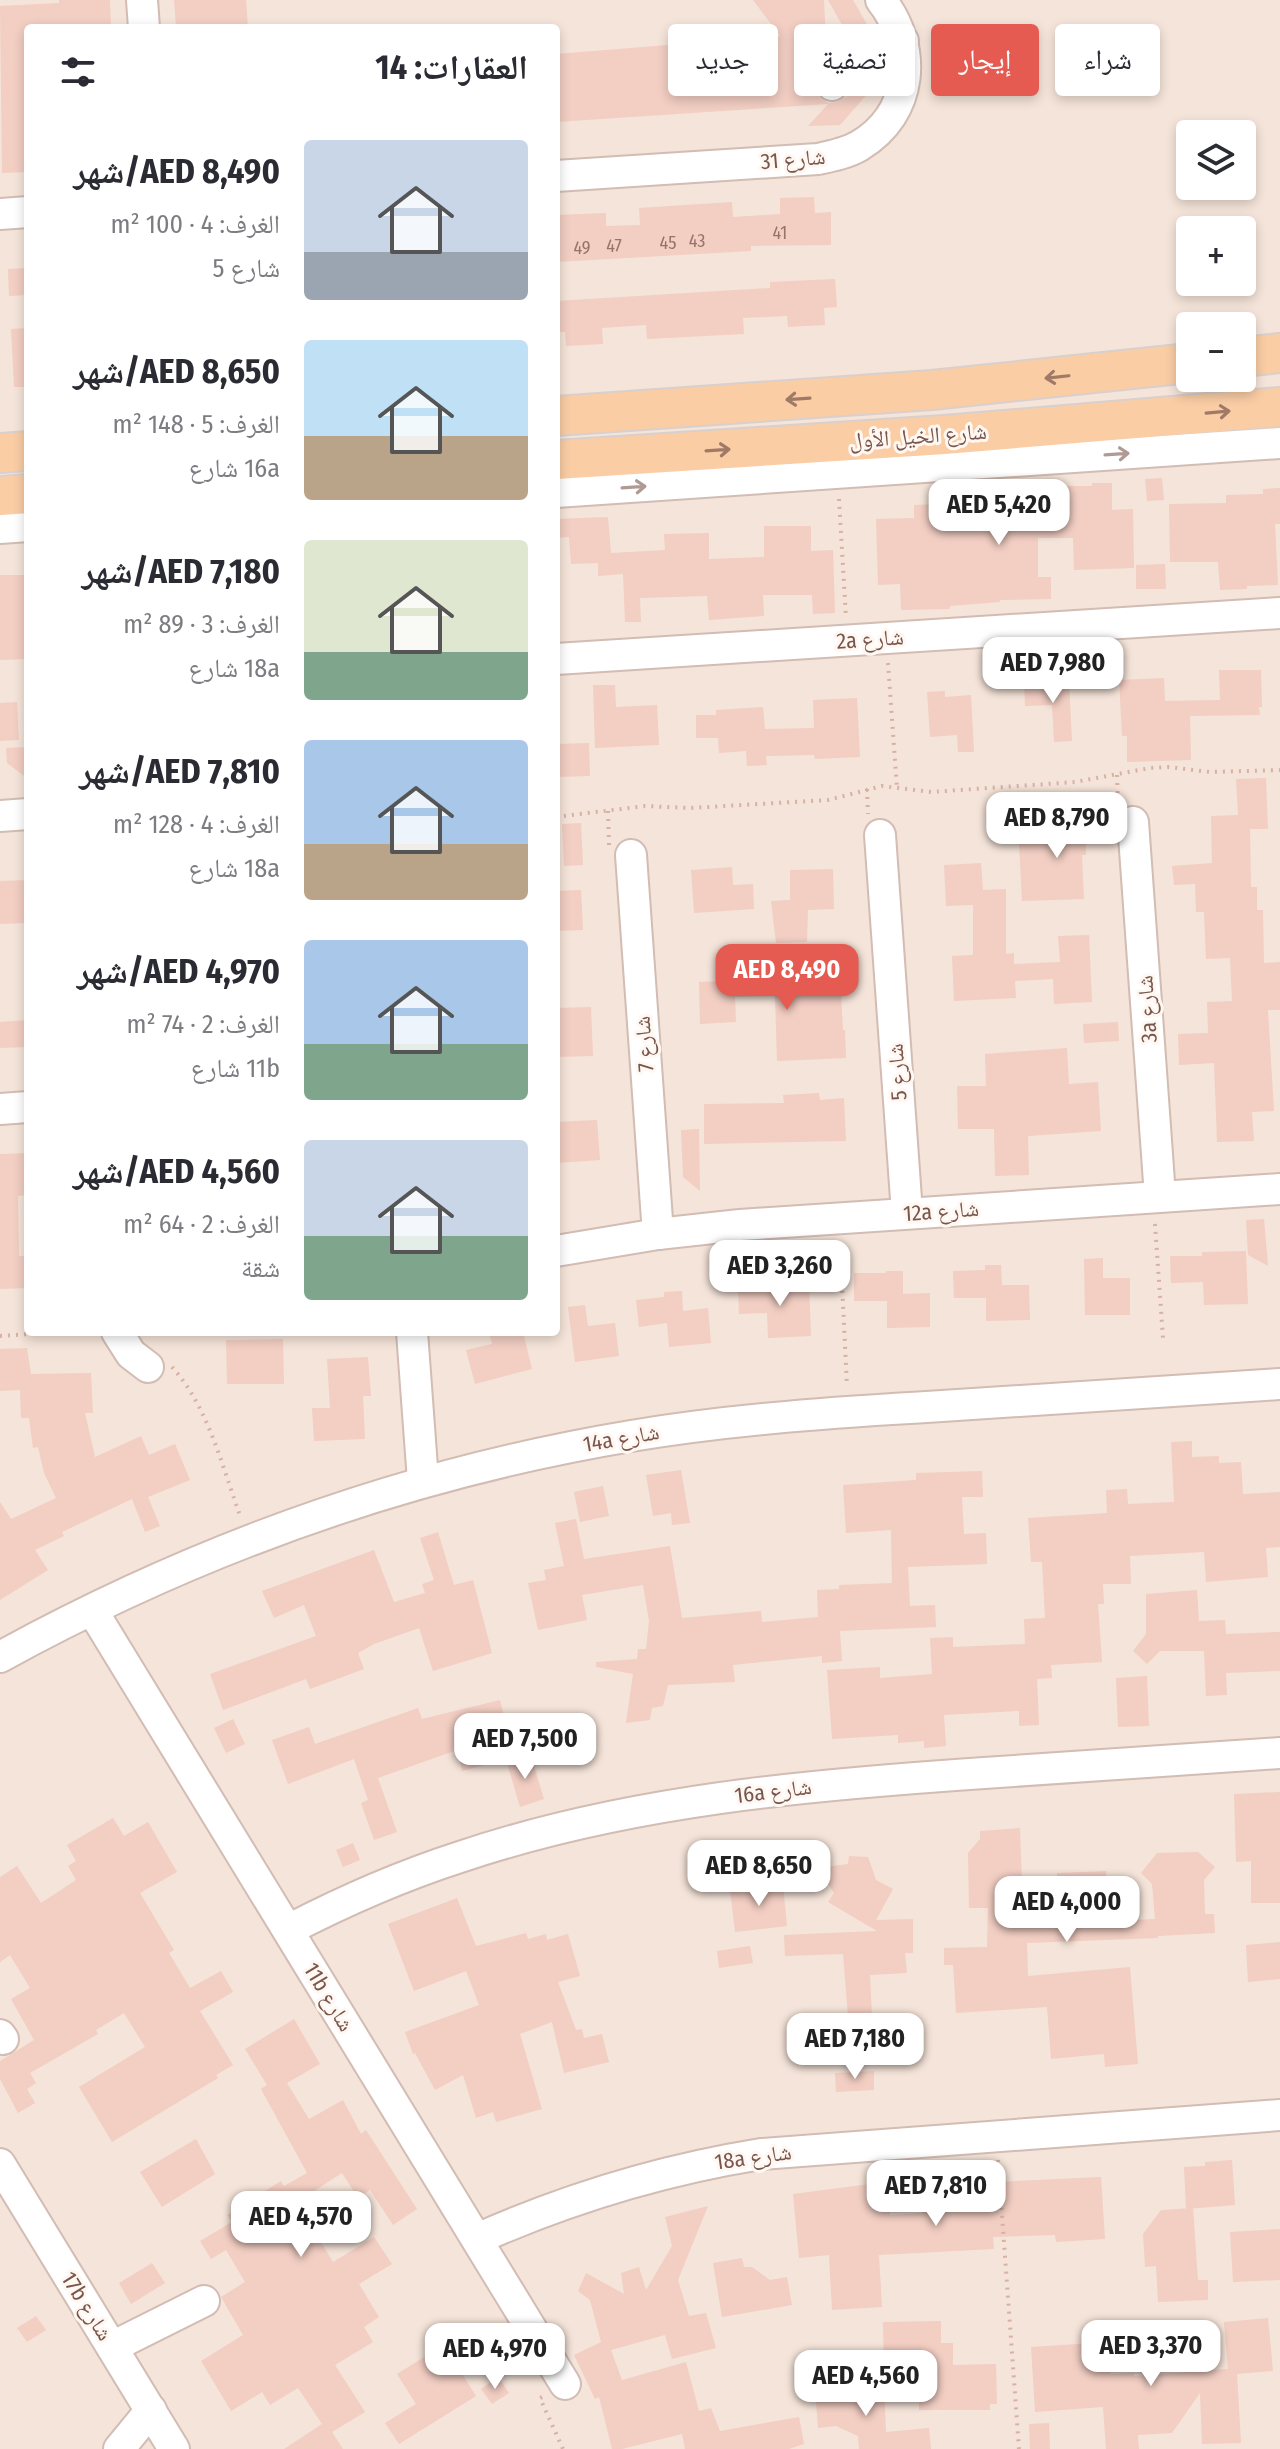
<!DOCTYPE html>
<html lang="ar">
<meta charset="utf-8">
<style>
body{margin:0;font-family:"Fira Sans Condensed","Noto Naskh Arabic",sans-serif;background:#f7f7f7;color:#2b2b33;direction:rtl;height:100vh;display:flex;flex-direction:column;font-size:30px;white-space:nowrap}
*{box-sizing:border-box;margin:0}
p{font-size:26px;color:#7c7c81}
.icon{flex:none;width:44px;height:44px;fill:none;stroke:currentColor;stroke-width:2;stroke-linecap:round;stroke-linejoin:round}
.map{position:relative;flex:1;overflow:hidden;direction:ltr}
.details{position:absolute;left:24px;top:24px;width:536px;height:1312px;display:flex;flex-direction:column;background:#fff;border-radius:8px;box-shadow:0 4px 12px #0003;direction:rtl}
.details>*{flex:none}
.hud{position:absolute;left:584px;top:24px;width:576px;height:72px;direction:rtl;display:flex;gap:16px}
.tools{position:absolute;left:1176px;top:120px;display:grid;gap:16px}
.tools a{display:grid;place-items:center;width:80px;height:80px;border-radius:8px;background:#fff;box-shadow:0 4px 12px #0003;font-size:40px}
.price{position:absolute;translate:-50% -68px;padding:0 18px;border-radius:16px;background:#fff;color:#222;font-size:26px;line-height:52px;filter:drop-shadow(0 2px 4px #0008)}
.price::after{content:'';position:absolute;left:50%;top:48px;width:24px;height:18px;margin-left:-12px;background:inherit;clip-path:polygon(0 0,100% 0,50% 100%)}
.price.on{background:#e55b52;color:#fff}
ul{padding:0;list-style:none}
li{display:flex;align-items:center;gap:24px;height:200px;padding:0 32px}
li span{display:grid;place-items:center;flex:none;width:224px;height:160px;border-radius:8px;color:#555}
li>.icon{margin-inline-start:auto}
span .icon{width:96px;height:96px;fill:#fffc;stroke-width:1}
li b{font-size:34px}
h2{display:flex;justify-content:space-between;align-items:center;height:96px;padding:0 32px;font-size:34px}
.chip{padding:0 28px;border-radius:8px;background:#fff;box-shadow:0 4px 12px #0003;font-size:28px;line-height:72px}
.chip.on{background:#e55b52;color:#fff}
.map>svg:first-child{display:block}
</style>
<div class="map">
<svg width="1280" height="2449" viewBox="0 0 1280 2449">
<rect width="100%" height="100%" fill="#fdf3eb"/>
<path fill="#f5e4d9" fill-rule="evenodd" d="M0 0H1280V2449H0ZM28 28H556V1332H28ZM1190 134H1242V186H1190ZM1190 230H1242V282H1190ZM1190 326H1242V378H1190Z"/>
<g fill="#f2cec3">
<path d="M59 0H110L111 28H28V172L2 173 0 6 59 3Z"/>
<path d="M174 0H246L248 28H176Z"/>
<path d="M753 0H824L827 64 815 81V91L820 98 828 103 837 102 846 97 865 75 868 74 877 83 840 125 808 126 828 104 556 122V54L780 36Z"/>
<path d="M828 0H853L869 28 850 39Z"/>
<path d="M814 197 815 213 831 212V245L751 246V251L556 262V215L606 213V226L640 225 639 208 732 202 733 217 780 214V198Z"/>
<path d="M28 268V295L9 296 8 269Z"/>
<path d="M835 279 837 307 824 308 825 325 788 327 787 316 743 318 744 334 647 339 646 325 602 328 603 344 566 346 565 332H556V301L770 288V282Z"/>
<path d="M28 328V387H14L11 329Z"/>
<path d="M1162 478 1164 500 1147 501 1145 479Z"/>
<path d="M1092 483H1112V510L1133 509 1134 568 1074 570 1073 538H1038V577H1051V599L1000 600V602L950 606V609L901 610 900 584 878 585 876 519 914 518V505L939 504V508L971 505V510L1015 509V498H1051L1050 486H1092Z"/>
<path d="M1280 488V524H1275L1278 585 1247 586V589L1220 590 1218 562H1170L1169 504 1226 503V495L1263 494V489Z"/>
<path d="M608 517 611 553 665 550 664 534 709 533V559L764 557V526H811V551L833 550 835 613 813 614 812 595H763L764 616 709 620 707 596 640 598 641 622H625L623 574 598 576V563L571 564 569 537 557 538 556 519Z"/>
<path d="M1165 564 1166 589H1136V565Z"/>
<path d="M0 575H28V659L0 660Z"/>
<path d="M1117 652 1118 681 1098 682 1097 653Z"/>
<path d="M1219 670H1261L1262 707H1259L1260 715 1190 716 1191 760 1127 762V736H1122L1119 680 1164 678 1165 701 1220 700Z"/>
<path d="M1069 681 1072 741 1054 742 1052 705 1025 706 1024 682Z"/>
<path d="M593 685H615L616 707 657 705 659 745 595 748Z"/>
<path d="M945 691V697L971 695 974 752H958L957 735 930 737 927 692Z"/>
<path d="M857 698 860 757 815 759 814 755 766 756 767 765 747 766 746 751 719 753 718 738H696V715H716V710L763 707 765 729 814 728 813 700Z"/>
<path d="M17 702 19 740 0 741V703Z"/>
<path d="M589 743 590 776 556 777V744Z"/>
<path d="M28 747V779L7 763 6 748Z"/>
<path d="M1266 778 1268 829H1250L1251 887H1257V910H1263L1264 963 1280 962V1010H1268L1274 1111 1252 1112 1254 1141 1217 1142 1214 1063 1179 1065 1178 1034 1208 1033 1207 1002 1232 1001 1230 958 1206 959 1204 912H1196L1195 884 1174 885 1172 866 1212 863 1211 816 1238 815 1236 779Z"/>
<path d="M1060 800H1085L1086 855H1082L1084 899 1022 901 1019 843 1062 841Z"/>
<path d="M581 823 583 865 564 866 562 824Z"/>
<path d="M981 863 983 890 1006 889V954L1014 953V964L1060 962 1058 936 1089 935 1092 1002 1054 1004 1053 979 1015 981 1016 998 954 1001 952 956 973 955V905L946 906 944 865Z"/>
<path d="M732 867 733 885 753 884 754 909 694 913 691 870Z"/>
<path d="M833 869 834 909 808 910 807 942 776 943 771 901 790 900V870Z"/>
<path d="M28 880V923L0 924V881Z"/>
<path d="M581 890 583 930 556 931V891Z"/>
<path d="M840 973 843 1030H845L846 1058 777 1061 775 996 735 997 736 1022 700 1024 699 982 778 979V975Z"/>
<path d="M591 1007 593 1056 556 1057V1008Z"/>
<path d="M28 1020V1047L0 1048V1022Z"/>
<path d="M1118 1022 1119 1041 1084 1043 1083 1024Z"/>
<path d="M1067 1048 1069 1084 1098 1082 1101 1131 1028 1136 1029 1175 995 1176 994 1129H958L957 1086H986L985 1054Z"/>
<path d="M819 1093 820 1100 844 1098 846 1141 704 1144V1104L784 1103 783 1095Z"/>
<path d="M597 1120 600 1160 557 1163 556 1122Z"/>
<path d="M699 1129 700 1191 683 1177 681 1130Z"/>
<path d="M28 1153V1195L18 1196 19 1256H28V1288L0 1289V1154Z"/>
<path d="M1264 1219 1268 1266 1248 1255 1246 1220Z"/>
<path d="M1246 1251 1248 1304 1204 1305 1203 1282 1171 1283 1170 1256H1202V1252Z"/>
<path d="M1103 1258V1278H1130V1315H1085L1084 1259Z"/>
<path d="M985 1265H1001L1002 1285H1029L1030 1320 986 1321V1298H954L953 1271 985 1270Z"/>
<path d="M886 1271H903V1294L930 1293V1327L887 1328V1301H854V1273H886Z"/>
<path d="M809 1282 811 1336 768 1338 767 1313 739 1314 738 1289 766 1288V1284Z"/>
<path d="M682 1291 683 1311 708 1308 711 1343 669 1347 667 1323 639 1327 636 1300 664 1297V1292Z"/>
<path d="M585 1305 588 1326 615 1323 619 1356 575 1362 568 1307Z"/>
<path d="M489 1332H523L532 1369 475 1384 466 1350 492 1344Z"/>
<path d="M283 1339 284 1384H227L226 1340Z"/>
<path d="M27 1348 31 1374 91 1373 93 1413H85L95 1457 141 1436 149 1455 175 1444 190 1480 148 1497 160 1526 145 1532 132 1499 62 1532 64 1536 35 1550 48 1570 0 1600V1502L11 1519 56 1498 44 1473 38 1447 33 1448 29 1418H21L20 1390 0 1391V1349Z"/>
<path d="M368 1357 371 1396H363L365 1439 314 1441 312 1408H330L327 1359Z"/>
<path d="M1192 1441V1457L1219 1456V1463L1241 1462 1243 1494 1280 1492V1547L1266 1548 1268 1577 1206 1582 1204 1552 1130 1556 1131 1584H1103L1104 1604H1098L1102 1662 1051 1665 1052 1678 1037 1679 1039 1725 1019 1726V1711L944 1715 946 1746 924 1748V1741L898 1743V1735L832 1739 827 1670 880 1667V1678L932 1674 930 1638 953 1637V1647L1025 1644 1024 1619 1045 1618 1042 1562H1031L1028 1518 1107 1513 1106 1490 1127 1489 1128 1504 1174 1502 1171 1442Z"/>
<path d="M681 1470 690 1523 672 1525 671 1513 653 1516 646 1475Z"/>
<path d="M982 1471 983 1497H962L964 1534 986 1533 987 1564 908 1567 910 1606 935 1605 936 1627 840 1631 842 1661 822 1663V1656L733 1665 735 1682 668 1685 663 1706 652 1708 650 1720 626 1723 633 1674 596 1667V1662L637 1659 638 1649H646L649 1621 643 1585 582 1595 587 1620 538 1630 528 1583 546 1580 544 1570 564 1566 555 1523 576 1519 584 1559 670 1546 682 1618 761 1611 762 1622 818 1617 817 1590 839 1589V1585L892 1583 891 1530 846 1533 843 1485 916 1480V1473Z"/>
<path d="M603 1486 609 1516 580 1522 574 1492Z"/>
<path d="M438 1532 454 1585 473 1580 492 1653 433 1671 419 1628 374 1644 358 1653 364 1669 310 1689 306 1679 223 1710 210 1674 316 1636 304 1605 274 1618 262 1591 374 1550 394 1602 425 1593 422 1584 434 1580 420 1538Z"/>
<path d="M1197 1590 1199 1621 1225 1620 1226 1634 1280 1632V1671L1226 1673 1227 1695 1206 1696 1204 1651H1160L1147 1664 1133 1651 1146 1634V1594Z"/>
<path d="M1147 1676 1149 1726 1118 1727 1116 1678Z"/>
<path d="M500 1700 514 1757 462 1771 457 1750 378 1778 397 1832 374 1840 361 1803 368 1800 354 1759 288 1784 272 1740 309 1727 315 1744 418 1708 422 1719Z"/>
<path d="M233 1719 245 1744 226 1753 214 1728Z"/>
<path d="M531 1756 544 1799 520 1807 507 1763Z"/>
<path d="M1280 1792V1903H1251V1861L1236 1862 1234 1794Z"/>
<path d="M113 1818 124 1836 148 1822 177 1872 140 1893 174 1950 169 1953 190 1988 221 1971 233 1992 200 2011 233 2065 216 2075 218 2078 112 2142 79 2087 145 2047 124 2013 96 2030 98 2034 30 2073 36 2083 27 2089 35 2103 18 2113 0 2079V2061L34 2040 11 1999 30 1988 10 1955 0 1962V1877L17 1866 41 1903 76 1880 68 1866 76 1861 67 1845Z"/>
<path d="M1020 1828 1022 1883 1057 1882V1873L1106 1871 1108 1921 1155 1919 1152 1884 1141 1873 1157 1853 1198 1852 1215 1867 1204 1880 1205 1914H1214L1215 1933 1158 1936V1938L1027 1943 1028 1976 1130 1967 1138 2064 1105 2067 1104 2054 1051 2059 1047 2007 956 2013 953 1965H944V1948L987 1947 988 1908H969L968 1853 980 1839V1831Z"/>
<path d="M353 1843 360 1860 343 1867 336 1850Z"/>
<path d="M849 1856 868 1857 876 1880 893 1889 876 1920 913 1919V1953H905L907 1973 870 1975 873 2039 850 2041 843 1954 785 1956 784 1935 877 1931 828 1902 834 1893 817 1868 848 1864Z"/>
<path d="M783 1885 787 1926 735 1932 730 1890Z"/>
<path d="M457 1898 476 1946 526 1933 528 1939 546 1934 547 1940 568 1934 580 1976 558 1982 576 2030 582 2029 584 2038 602 2034 609 2062 564 2073 552 2022 520 2034 542 2109 496 2122 493 2112 476 2118 463 2075 435 2090 415 2053 413 2054 405 2032 479 2005 466 1971 414 1991 388 1924Z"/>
<path d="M1280 1942V1979L1248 1982 1246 1945Z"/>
<path d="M750 1946 753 1963 719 1968 717 1951Z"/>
<path d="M294 2019 320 2064 287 2083 309 2119 343 2100 361 2134 366 2130 417 2209 393 2225 370 2190 358 2198 342 2173 297 2202 333 2262 374 2237 392 2264 359 2284 379 2317 364 2327 373 2342 335 2365 365 2412 332 2432 343 2449H284L322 2424 298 2388 270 2405 262 2392 231 2411 201 2361 243 2335 221 2297 245 2282 226 2250 211 2259 200 2241 232 2222 227 2215 281 2181 284 2186 307 2173 261 2089 267 2085 245 2049Z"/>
<path d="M874 2071V2090L836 2092 835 2073Z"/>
<path d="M196 2139 215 2174 162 2207 140 2172Z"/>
<path d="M1232 2160 1235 2205 1186 2209 1184 2167 1205 2166V2162Z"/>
<path d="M1101 2177 1105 2239 1056 2242 1055 2235 993 2237 994 2249 879 2255 882 2307 832 2310 829 2255 799 2258 793 2194 870 2184 872 2209 890 2208V2215L922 2213 921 2205 939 2204 940 2211 977 2209 976 2183Z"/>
<path d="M708 2206 678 2280 689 2316 706 2313 716 2348 672 2359 665 2335 611 2350 622 2380 686 2362 699 2411 711 2408 720 2431 799 2417 804 2444 789 2449H685L682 2434 622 2449H612L599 2397 595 2399 574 2355 601 2342 590 2300 578 2291 586 2273 624 2294 621 2273 639 2267 646 2290 672 2246 665 2217Z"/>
<path d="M1193 2208 1198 2280H1208V2300L1158 2302 1156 2266 1145 2267 1143 2234 1161 2210Z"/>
<path d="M1280 2229V2280L1233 2282 1230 2232Z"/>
<path d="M742 2258 744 2267H752L770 2280 787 2277 792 2305 722 2317 713 2263Z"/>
<path d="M152 2263 165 2283 131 2304 119 2283Z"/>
<path d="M36 2316 46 2330 27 2342 17 2328Z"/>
<path d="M1268 2318 1273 2371 1237 2374 1241 2443 1202 2444 1200 2393 1172 2433 1138 2435 1139 2449H1106L1103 2407 1035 2412 1031 2347 1109 2342 1111 2374 1134 2373V2376L1228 2369 1224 2322Z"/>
<path d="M941 2321V2343H953V2365L996 2364 997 2404H990V2410H919V2374L884 2375 883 2322Z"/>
<path d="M456 2337 468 2357 456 2364 476 2396 399 2444 385 2423 416 2404 397 2374Z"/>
<path d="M498 2377 509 2393 492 2404 481 2389Z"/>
<path d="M884 2383 886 2432 929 2428 931 2449H859L858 2436 836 2426 818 2428 815 2390Z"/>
<path d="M1049 2423 1050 2449H1030L1029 2424Z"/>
</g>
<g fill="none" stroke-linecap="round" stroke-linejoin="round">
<defs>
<g id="minor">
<path d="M142 0 144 28"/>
<path d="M832 85 854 60 903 41"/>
<path d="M556 176 818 159C832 156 847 153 859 146 914 113 918 47 881 0"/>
<path d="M0 214 28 212"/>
<path d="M556 492 1280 443"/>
<path d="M0 528 28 526"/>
<path d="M556 659 1280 613"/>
<path d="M0 816 28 814"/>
<path d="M1133 822 1160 1196"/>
<path d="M880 835 907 1213"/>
<path d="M631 855 658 1234"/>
<path d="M0 1109 28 1107"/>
<path d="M556 1251 658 1234 740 1225 1280 1189"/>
<path d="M117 1332 131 1354 148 1367"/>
<path d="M412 1332 423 1481"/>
<path d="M92 1610 565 2384"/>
<path d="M0 1657C197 1549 409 1473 631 1436 734 1419 838 1412 942 1406 1054 1399 1167 1391 1280 1384"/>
<path d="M288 1930C344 1901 401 1876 460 1857 629 1800 808 1785 984 1773 1083 1766 1181 1760 1280 1753"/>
<path d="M0 2035 3 2039"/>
<path d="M0 2164 174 2449"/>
<path d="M477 2239C569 2198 662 2170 761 2154L1280 2115"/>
<path d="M112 2347 204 2301"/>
<path d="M119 2449 151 2410"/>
</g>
<g id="major">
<path d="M1242 357 1280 353"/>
<path d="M556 416 932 390 1190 363"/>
<path d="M0 453 28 451"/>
<path d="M556 460 944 435 1280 407"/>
<path d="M0 496 28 494"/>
</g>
</defs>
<use href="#minor" stroke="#d2bcb3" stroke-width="34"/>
<use href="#major" stroke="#d9d0cd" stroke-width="42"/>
<g stroke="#d8b1a5" stroke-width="4" stroke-dasharray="2 6" stroke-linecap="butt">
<path d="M839 499 846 618"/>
<path d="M888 663 897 789"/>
<path d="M1117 775 1118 804"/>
<path d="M867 789 868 814"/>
<path d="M608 811 609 845"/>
<path d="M556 817 645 806 690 808 828 800 882 786 931 792 1075 782 1150 768 1168 767 1210 772 1280 770"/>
<path d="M1155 1224 1163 1338"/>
<path d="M840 1243 847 1386"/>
<path d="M0 1336 58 1332"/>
<path d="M172 1367C209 1408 222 1467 241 1518"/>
<path d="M998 2160 1019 2449"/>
<path d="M542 2397 540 2398 563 2449"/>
</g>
<use href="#minor" stroke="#fff" stroke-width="30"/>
<use href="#major" stroke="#facda5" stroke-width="38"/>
</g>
<defs><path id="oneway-shaft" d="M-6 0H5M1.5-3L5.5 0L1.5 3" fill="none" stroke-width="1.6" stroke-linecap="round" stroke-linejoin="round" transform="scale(2)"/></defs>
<g stroke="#a07a67">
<use href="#oneway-shaft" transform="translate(1057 377) rotate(174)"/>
<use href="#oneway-shaft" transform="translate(798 399) rotate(176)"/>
<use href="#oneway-shaft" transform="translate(1218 412) rotate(-5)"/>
<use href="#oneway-shaft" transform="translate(718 450) rotate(-4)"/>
</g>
<g stroke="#af9a94">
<use href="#oneway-shaft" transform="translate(1117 454) rotate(-4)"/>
<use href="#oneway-shaft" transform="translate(634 487) rotate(-4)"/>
</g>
<g text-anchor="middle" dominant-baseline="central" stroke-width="6" stroke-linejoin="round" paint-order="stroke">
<g font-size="18" fill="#97746a">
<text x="780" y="233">41</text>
<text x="697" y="241">43</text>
<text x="668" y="243">45</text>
<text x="614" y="246">47</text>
<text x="582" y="248">49</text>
</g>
<g font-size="22" fill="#79564d" stroke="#fff8f2">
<text transform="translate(793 159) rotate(-5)">شارع 31</text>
<text transform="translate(918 436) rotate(-4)">شارع الخيل الأول</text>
<text transform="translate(870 639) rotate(-4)">2a شارع</text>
<text transform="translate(1147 1009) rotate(-94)">3a شارع</text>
<text transform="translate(644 1044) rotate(-94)">شارع 7</text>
<text transform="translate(897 1072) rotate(-94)">شارع 5</text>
<text transform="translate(941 1211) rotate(-4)">12a شارع</text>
<text transform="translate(621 1438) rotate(-10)">14a شارع</text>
<text transform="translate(773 1791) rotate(-7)">16a شارع</text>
<text transform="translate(329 1997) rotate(59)">11b شارع</text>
<text transform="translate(753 2157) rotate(-8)">18a شارع</text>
<text transform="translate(87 2306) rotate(58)">17b شارع</text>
</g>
</g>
</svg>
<div class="tools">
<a><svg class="icon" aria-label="layers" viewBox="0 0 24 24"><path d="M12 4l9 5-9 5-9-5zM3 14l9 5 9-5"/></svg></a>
<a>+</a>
<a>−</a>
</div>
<b class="price" style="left:999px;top:547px">AED 5,420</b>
<b class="price" style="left:1053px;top:705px">AED 7,980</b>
<b class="price" style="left:1057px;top:860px">AED 8,790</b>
<b class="price on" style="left:787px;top:1012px">AED 8,490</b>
<b class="price" style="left:780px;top:1308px">AED 3,260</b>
<b class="price" style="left:525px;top:1781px">AED 7,500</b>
<b class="price" style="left:759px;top:1908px">AED 8,650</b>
<b class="price" style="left:1067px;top:1944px">AED 4,000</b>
<b class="price" style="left:855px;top:2081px">AED 7,180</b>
<b class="price" style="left:936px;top:2228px">AED 7,810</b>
<b class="price" style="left:301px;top:2259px">AED 4,570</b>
<b class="price" style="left:1151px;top:2388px">AED 3,370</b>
<b class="price" style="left:495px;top:2391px">AED 4,970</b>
<b class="price" style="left:866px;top:2418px">AED 4,560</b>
<div class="hud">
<a class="chip">شراء</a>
<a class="chip on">إيجار</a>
<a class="chip">تصفية</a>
<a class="chip">جديد</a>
</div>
<section class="details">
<h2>العقارات: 14<svg class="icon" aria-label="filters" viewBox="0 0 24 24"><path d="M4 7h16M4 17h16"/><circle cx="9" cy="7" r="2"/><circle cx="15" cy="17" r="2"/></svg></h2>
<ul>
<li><span style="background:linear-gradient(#c9d6e8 70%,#9aa5b1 0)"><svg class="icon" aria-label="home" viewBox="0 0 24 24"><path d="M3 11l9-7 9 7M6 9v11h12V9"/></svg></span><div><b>AED 8,490/شهر</b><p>الغرف: 4 · 100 m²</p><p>شارع 5</p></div></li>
<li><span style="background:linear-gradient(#bfe0f5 60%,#b9a48a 0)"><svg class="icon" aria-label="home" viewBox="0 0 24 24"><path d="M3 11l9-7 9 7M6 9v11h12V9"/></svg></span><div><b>AED 8,650/شهر</b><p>الغرف: 5 · 148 m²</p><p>16a شارع</p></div></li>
<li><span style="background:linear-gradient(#dfe7d0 70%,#7fa58c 0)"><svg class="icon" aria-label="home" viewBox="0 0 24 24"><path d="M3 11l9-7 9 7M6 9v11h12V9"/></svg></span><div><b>AED 7,180/شهر</b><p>الغرف: 3 · 89 m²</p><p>18a شارع</p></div></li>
<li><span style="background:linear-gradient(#a9c7e8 65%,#b9a48a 0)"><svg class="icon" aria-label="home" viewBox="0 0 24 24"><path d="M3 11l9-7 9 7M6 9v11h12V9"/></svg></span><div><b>AED 7,810/شهر</b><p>الغرف: 4 · 128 m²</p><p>18a شارع</p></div></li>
<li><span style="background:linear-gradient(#a9c7e8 65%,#7fa58c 0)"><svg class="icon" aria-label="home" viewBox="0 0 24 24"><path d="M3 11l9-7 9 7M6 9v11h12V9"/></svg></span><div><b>AED 4,970/شهر</b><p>الغرف: 2 · 74 m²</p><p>11b شارع</p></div></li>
<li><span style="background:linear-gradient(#c9d6e8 60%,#7fa58c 0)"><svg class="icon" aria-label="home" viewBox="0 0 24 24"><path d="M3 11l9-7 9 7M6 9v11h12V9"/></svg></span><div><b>AED 4,560/شهر</b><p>الغرف: 2 · 64 m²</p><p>شقة</p></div></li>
</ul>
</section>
</div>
